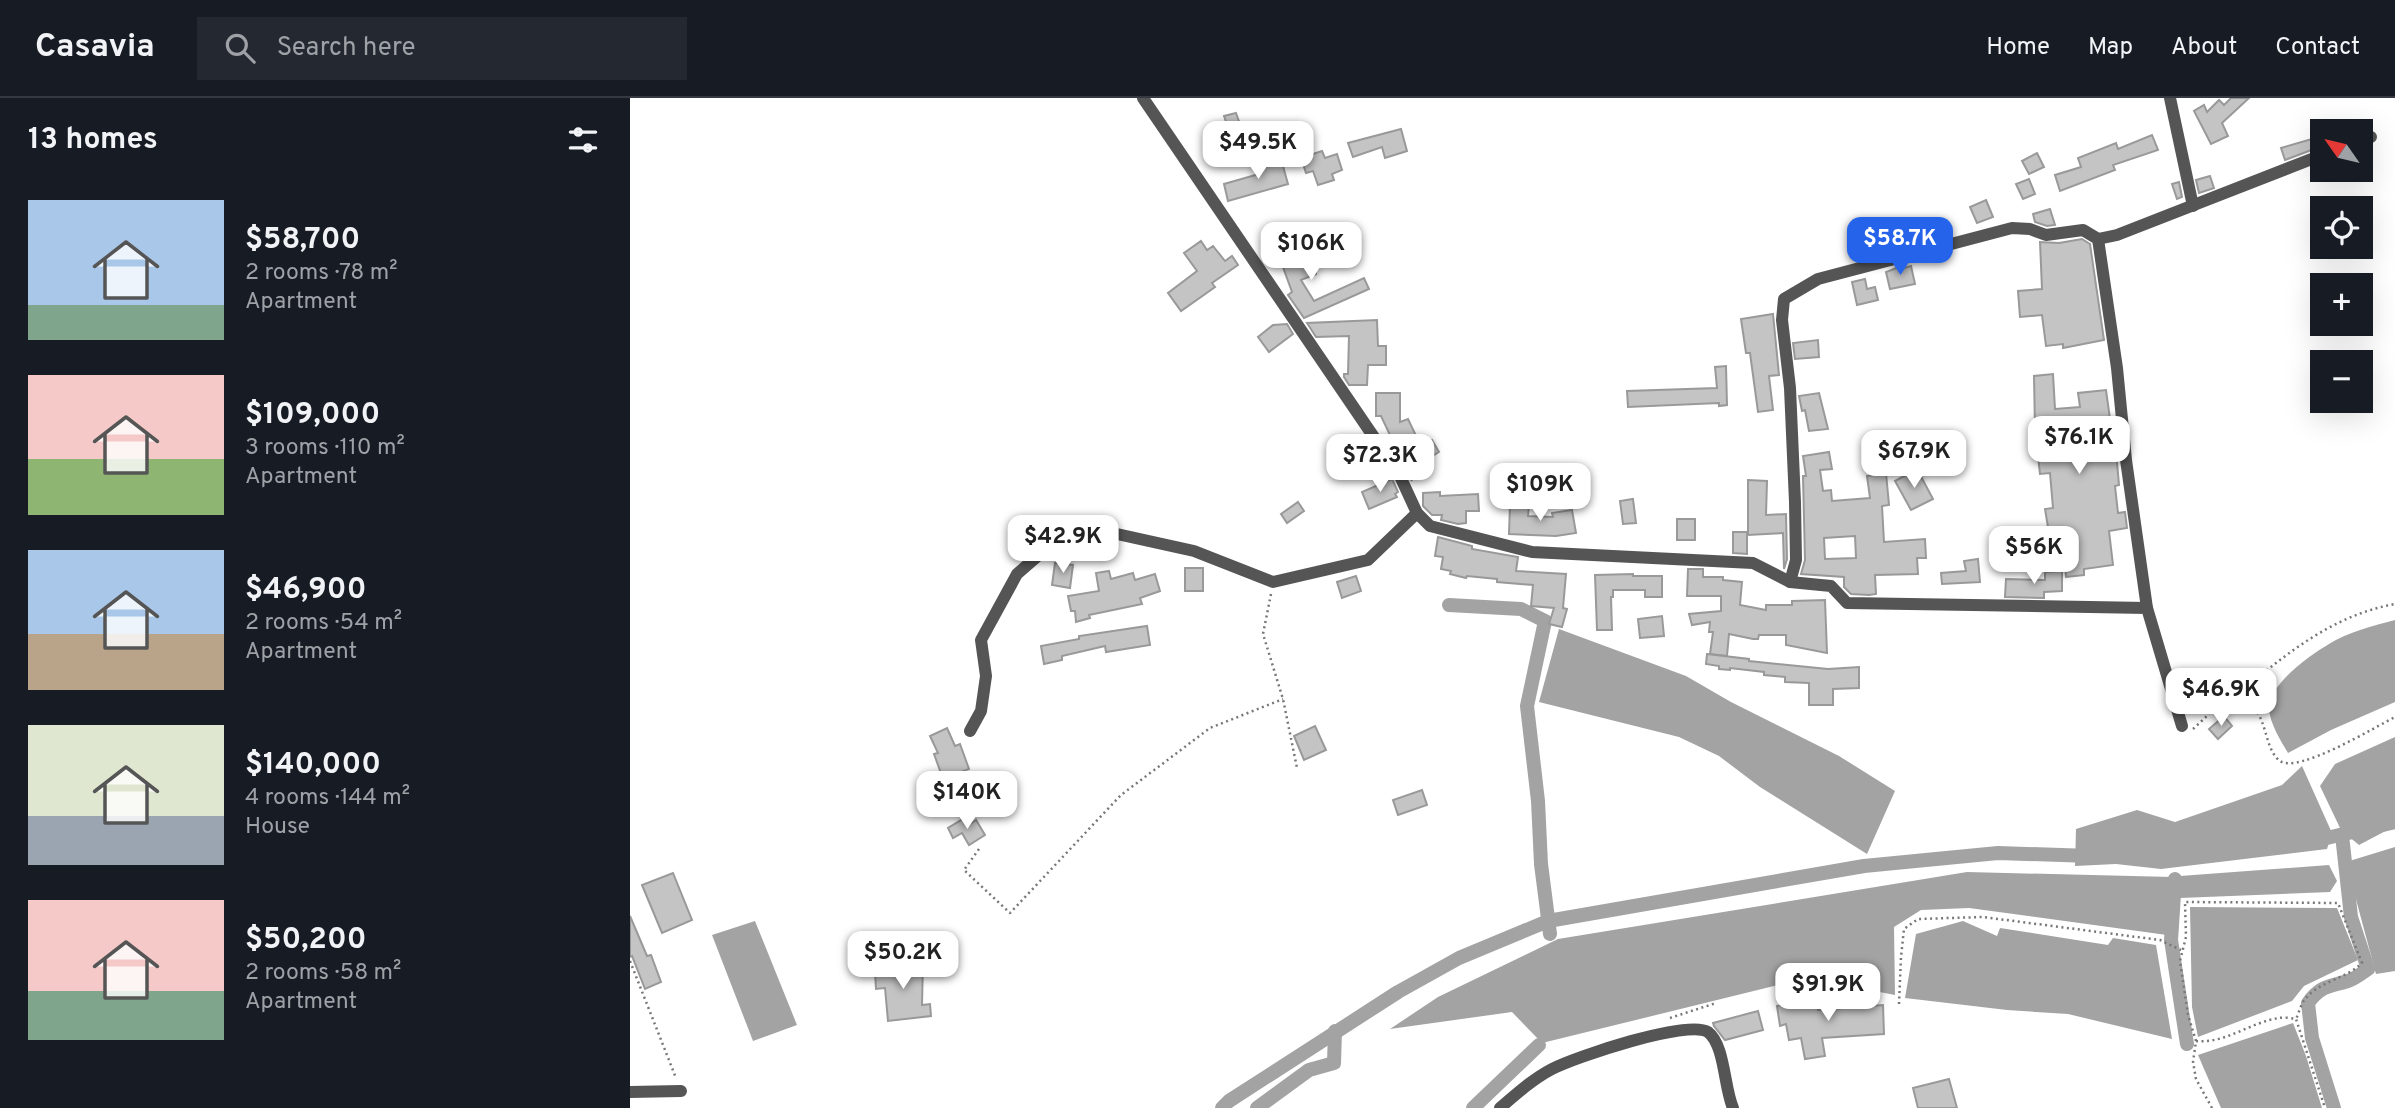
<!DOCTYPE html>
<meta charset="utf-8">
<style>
body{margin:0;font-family:Overpass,sans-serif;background:#242831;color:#f1f3f6;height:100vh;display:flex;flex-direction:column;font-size:26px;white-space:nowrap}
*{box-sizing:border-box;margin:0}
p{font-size:23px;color:#9ea1a6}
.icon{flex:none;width:38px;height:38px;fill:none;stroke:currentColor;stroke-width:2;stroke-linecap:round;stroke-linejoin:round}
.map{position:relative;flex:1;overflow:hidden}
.side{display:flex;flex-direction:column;background:#171b24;width:630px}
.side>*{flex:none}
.needle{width:46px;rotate:304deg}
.fabs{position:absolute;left:1680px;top:21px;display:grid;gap:14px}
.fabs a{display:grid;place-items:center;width:63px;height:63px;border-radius:0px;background:#171b24;box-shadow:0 7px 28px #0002;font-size:35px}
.price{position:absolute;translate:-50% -60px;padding:0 16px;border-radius:14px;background:#fff;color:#222;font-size:23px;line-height:46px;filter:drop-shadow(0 2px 4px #0008)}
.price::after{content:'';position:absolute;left:50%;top:42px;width:21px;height:16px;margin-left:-10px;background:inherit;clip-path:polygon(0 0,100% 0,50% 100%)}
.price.selected{background:#2563eb;color:#fff}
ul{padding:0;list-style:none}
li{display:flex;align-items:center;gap:21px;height:175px;padding:0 28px}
li span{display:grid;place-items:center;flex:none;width:196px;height:140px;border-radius:0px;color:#555}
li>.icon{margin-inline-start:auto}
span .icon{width:84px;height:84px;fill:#fffc;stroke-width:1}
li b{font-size:30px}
h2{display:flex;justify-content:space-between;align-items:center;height:84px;padding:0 28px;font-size:30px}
header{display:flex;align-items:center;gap:42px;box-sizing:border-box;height:98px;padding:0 35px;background:#171b24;border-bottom:2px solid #363941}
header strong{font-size:33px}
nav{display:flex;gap:38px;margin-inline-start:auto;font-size:24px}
.search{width:490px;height:63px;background:#242831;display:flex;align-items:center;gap:18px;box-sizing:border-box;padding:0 24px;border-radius:0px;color:#9ea1a6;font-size:26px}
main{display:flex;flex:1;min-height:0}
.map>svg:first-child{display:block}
</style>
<header>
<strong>Casavia</strong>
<div class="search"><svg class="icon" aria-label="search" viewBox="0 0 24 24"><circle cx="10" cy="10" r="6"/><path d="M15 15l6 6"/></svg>Search here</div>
<nav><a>Home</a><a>Map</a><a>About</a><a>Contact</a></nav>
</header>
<main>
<section class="side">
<h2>13 homes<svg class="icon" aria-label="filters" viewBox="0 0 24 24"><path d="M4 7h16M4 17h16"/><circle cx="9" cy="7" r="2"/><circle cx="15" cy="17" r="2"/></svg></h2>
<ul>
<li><span style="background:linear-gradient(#a9c7e8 75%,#7fa58c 0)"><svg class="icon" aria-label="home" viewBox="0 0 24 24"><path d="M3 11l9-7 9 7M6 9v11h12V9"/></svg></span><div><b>$58,700</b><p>2 rooms · 78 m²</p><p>Apartment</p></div></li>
<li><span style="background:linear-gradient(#f6c9c9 60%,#8fb573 0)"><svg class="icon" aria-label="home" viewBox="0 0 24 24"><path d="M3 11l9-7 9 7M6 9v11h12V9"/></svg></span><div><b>$109,000</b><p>3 rooms · 110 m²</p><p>Apartment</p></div></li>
<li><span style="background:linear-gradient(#a9c7e8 60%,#b9a48a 0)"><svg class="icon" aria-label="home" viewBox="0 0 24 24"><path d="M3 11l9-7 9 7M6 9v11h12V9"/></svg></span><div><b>$46,900</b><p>2 rooms · 54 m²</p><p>Apartment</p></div></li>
<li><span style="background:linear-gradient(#dfe7d0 65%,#9aa5b1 0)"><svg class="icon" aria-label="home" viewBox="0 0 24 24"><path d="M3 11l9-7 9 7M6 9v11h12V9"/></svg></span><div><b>$140,000</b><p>4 rooms · 144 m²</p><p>House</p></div></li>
<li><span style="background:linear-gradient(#f6c9c9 65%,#7fa58c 0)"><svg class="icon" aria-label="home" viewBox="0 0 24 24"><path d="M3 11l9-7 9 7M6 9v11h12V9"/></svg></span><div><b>$50,200</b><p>2 rooms · 58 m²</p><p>Apartment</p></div></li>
</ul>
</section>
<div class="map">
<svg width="1765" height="1010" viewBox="0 0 1765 1010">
<rect width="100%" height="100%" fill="#fff"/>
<g fill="#a3a3a3">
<path d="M1765 522V604L1701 632 1658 655C1651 643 1640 626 1639 611 1637 588 1680 557 1699 546 1718 534 1743 528 1765 522Z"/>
<path d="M929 531 1056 578 1101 604 1209 658 1265 693 1237 756 1130 689 1089 658 1049 639 909 604Z"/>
<path d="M1765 639V728L1729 747 1711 732 1690 688 1705 666Z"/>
<path d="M1672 668 1702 735 1697 751 1531 771 1486 766 1445 768 1446 731 1507 712 1545 724 1652 687Z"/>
<path d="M1765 749V873L1746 876 1716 764Z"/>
<path d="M1699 767 1707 783 1700 794 1550 800V778Z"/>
<path d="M1337 774 1542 779 1537 837 1339 810 1291 812 1264 829 1265 897 1177 880 912 945 882 914 760 931 808 899 928 841Z"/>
<path d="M1560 809 1707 810 1728 862 1674 888 1662 903 1568 939 1562 909Z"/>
<path d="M125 823 167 927 123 943 82 837Z"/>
<path d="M1333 823 1367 838 1370 830 1478 847 1483 840 1526 847 1542 941 1438 916 1377 912 1275 900 1286 836Z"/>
<path d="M1663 925 1676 958 1692 1010H1591L1568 957Z"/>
</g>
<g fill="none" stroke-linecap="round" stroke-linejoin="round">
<g stroke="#a3a3a3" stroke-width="14">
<path d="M819 507 891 511 915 523 897 608 908 703 911 766 920 836"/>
<path d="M1684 743 1765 724"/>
<path d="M1545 781 1541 842 1557 946"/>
<path d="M592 1010 599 1003 768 894 829 860 918 823 1234 768 1368 755 1461 758"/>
<path d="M627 1010 679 972 704 965 705 933"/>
<path d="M843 1010 909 947"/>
<path d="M1704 1010 1682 940 1678 905C1691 887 1699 889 1718 883 1725 881 1732 875 1738 871L1721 819 1712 737"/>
</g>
</g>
<g fill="#c4c4c4" stroke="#999" stroke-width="2" fill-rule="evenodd">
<path d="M1601 0H1619L1592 25 1598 38 1581 46 1564 13 1574 7 1577 14 1589 2 1594 7Z"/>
<path d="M606 15 611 29 599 32 594 18Z"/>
<path d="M606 31 614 58 585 67 577 40Z"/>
<path d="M771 31 777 53 755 60 752 49 723 59 718 45Z"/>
<path d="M1522 37 1528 52 1483 67 1485 72 1430 93 1425 77 1451 69 1448 60 1486 45 1488 51Z"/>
<path d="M1692 38V48L1655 62 1651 50Z"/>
<path d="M692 53 695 60 707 56 712 72 702 76 704 82 688 87 683 73 676 75 671 60Z"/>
<path d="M1407 55 1414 69 1399 76 1392 63Z"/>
<path d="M651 61 658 86 598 103 594 86 629 76 627 68Z"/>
<path d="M1580 78 1584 90 1569 95 1566 82Z"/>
<path d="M1399 81 1405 96 1393 101 1386 86Z"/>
<path d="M1549 84 1552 99 1547 101 1542 86Z"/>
<path d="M1356 102 1363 119 1347 125 1340 109Z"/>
<path d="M1420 111 1425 127 1417 128 1405 124 1403 116Z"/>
<path d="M1452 141 1460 146 1474 242 1433 250V246L1416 248 1412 217 1390 219 1388 193 1412 191 1410 144 1429 145Z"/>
<path d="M571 143 577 152 583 148 595 163 602 158 608 167 582 185 585 189 551 213 538 195 567 173 554 155Z"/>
<path d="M675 146 686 176 671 182 684 203 734 180 739 191 674 220 658 197 662 194 650 161 646 162 645 151Z"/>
<path d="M1274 167V170L1281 168 1285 186 1260 191 1256 174Z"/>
<path d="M1235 181 1237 191 1245 189 1248 202 1227 207 1222 184Z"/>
<path d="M1143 216 1149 277 1139 278 1143 312 1128 314 1120 255H1116L1111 221Z"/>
<path d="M747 222 748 248H756V267H738L737 287H719L714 279V276H718L719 238 686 239 677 225Z"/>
<path d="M657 226 663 236 639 254 628 239 643 227Z"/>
<path d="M1188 242 1189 259 1165 261 1163 245Z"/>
<path d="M1096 268 1097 307 1089 308V305L998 309 997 293 1087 290 1085 269Z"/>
<path d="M1423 276 1425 311 1450 309 1448 295 1476 292 1480 321 1483 320 1489 387 1485 388 1488 415 1495 414 1497 430 1479 433 1483 467 1454 471V477L1436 479 1434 451 1422 453 1415 411 1423 410 1420 375 1410 376 1405 331 1404 278Z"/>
<path d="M746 295H770V324L778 321 789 344 792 347 802 342 809 354 778 373 782 383 767 357 769 356 751 318H746Z"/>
<path d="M1189 295 1198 331 1179 333 1175 312 1172 313 1169 298Z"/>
<path d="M1199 354 1202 371 1190 372 1193 393 1201 392 1202 403 1240 400 1237 378 1256 375 1259 407 1252 408 1254 444 1295 441 1296 460H1287L1288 476 1245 477 1246 496 1239 497 1221 496 1214 489V479L1171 476 1175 462 1173 378H1176L1173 358ZM1225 438 1226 460 1195 461 1194 440Z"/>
<path d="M1287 371 1303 401 1281 412 1265 383Z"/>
<path d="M762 381 768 394 765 396 767 399 739 411 732 394Z"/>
<path d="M1118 382 1137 383 1136 417 1156 416 1157 461 1154 471 1153 435 1118 437Z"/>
<path d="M810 394V398L848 396 849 413H836V425L828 426 811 422 812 417H802L793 408V395Z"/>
<path d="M1003 401 1006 425 993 426 990 403Z"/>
<path d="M668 404 674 413 657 425 651 416Z"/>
<path d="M880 406 899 407 898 418 923 419 922 415 942 412 946 435 926 438 879 436Z"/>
<rect x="1047" y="421" width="18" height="21"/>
<path d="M1103 434H1117V456L1103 455Z"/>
<path d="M808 439 842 448V451L888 459 886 473 936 476 933 510 937 511 932 529 919 526 924 510 901 508 903 487 867 484V481L837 478 836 480 820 476 821 473 811 471 813 459 805 458Z"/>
<path d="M1348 461 1350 484 1312 486 1311 475 1336 473 1334 463Z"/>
<path d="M425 465 443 467 440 490 422 487Z"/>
<rect x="555" y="470" width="18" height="23"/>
<path d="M1058 471H1073V479H1093V482L1112 484 1110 507 1136 512V507H1162V503L1195 502 1197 555 1156 547V537H1129L1128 541H1123L1099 536 1097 558 1080 556 1083 534H1079L1080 524 1062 527 1059 516 1091 513V498H1057Z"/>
<path d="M479 473 481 481 503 475 505 482 525 476 530 493 510 500 512 506 459 517 460 520 446 524 445 513H441L438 498 469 493 466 475Z"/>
<path d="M1432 473V493L1414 494V500L1375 499 1376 481 1415 482V474Z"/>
<path d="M1003 476V478H1032V499H1015V492H983V499H981L982 532H967L965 477Z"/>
<path d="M726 478 731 493 712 500 707 484Z"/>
<path d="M1032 518 1034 538 1010 540 1008 521Z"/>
<path d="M517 528 520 547 476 554 475 548 432 558V562L414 566 411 548 449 541V538Z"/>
<path d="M1077 556 1119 561V563L1198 571 1229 569V590L1203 591V607H1179V585L1155 584V579L1134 577V574L1100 570V572L1089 571V568L1076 566Z"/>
<path d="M1594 618 1602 628 1588 641 1579 631Z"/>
<path d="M685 628 696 652 674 662 664 638Z"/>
<path d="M317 630 325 648 330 646 339 671 313 681 304 656 308 655 300 638Z"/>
<path d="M792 692 797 707 768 717 763 702Z"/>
<path d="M333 721 337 728 346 722 355 737 339 747 332 735 323 740 318 730Z"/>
<path d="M43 775 62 822 32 835 12 787Z"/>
<path d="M0 818 17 858 21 857 31 884 15 891 2 858 0 859Z"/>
<path d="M275 857 277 868 293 865 292 907 300 906 301 918 258 923 255 890 246 891 245 874 265 873 263 859Z"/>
<path d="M1186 897 1188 912 1253 907 1254 936 1192 940 1195 958 1175 961 1171 940 1159 942 1156 926 1150 928 1147 908 1169 904 1168 900Z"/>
<path d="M1128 913 1133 932 1095 942 1084 928 1083 925Z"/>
<path d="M1319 981 1327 1010H1288L1283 990Z"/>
</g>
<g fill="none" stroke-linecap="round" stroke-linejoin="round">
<g stroke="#777" stroke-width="2.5" stroke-dasharray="2 3.5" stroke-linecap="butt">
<path d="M641 496 633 536 653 601 667 670"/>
<path d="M1615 590C1619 603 1628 612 1632 624 1637 636 1639 655 1650 663 1668 676 1745 629 1765 619"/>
<path d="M1615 590C1661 552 1705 517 1765 506"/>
<path d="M1563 631 1578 617 1600 585 1614 590"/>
<path d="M349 751 334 772 380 815 491 697 580 630 653 601"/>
<path d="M0 863 46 980"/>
<path d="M1269 906 1271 859 1274 831 1288 821 1353 819 1530 842 1551 852"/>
<path d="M1040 920 1086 905"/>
<path d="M1566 943C1595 946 1621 924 1649 920 1654 919 1661 920 1666 921L1695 1010"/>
<path d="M1582 1010 1566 981 1563 964 1566 943 1558 917 1550 863 1556 839 1555 804 1708 805 1732 865C1716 881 1690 883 1676 900 1671 905 1669 915 1666 921"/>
</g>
<g stroke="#555" stroke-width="12">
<path d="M513 0 769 376 787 415 800 428 902 454 1123 465 1160 484 1201 488 1217 505 1517 510 1552 628"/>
<path d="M1540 0 1563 108"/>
<path d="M1731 43 1741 39"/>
<path d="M1468 141 1487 137 1692 57"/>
<path d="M1160 484 1166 462 1165 404 1160 290 1152 222 1154 201 1188 181 1382 130 1400 131 1416 137 1453 132 1468 141 1487 270 1496 362 1517 510"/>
<path d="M340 633 351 613 356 578 351 542 387 476 410 456 454 447 487 436 564 453 643 484 738 462 787 415"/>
<path d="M0 994 51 993"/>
<path d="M870 1010C886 996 903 981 922 971 945 959 1058 921 1078 934 1095 947 1094 990 1103 1010"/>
</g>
</g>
</svg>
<div class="fabs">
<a><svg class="needle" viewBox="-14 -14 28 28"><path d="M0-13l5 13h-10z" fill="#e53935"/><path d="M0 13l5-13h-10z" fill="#9ea1a6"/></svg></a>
<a><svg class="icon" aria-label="locate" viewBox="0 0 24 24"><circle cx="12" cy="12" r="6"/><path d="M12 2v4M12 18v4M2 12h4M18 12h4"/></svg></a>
<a>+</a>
<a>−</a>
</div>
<b class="price" style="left:628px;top:83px">$49.5K</b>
<b class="price selected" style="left:1270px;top:179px">$58.7K</b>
<b class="price" style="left:681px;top:184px">$106K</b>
<b class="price" style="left:1449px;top:378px">$76.1K</b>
<b class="price" style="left:1284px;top:392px">$67.9K</b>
<b class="price" style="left:750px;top:396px">$72.3K</b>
<b class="price" style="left:910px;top:425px">$109K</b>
<b class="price" style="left:433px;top:477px">$42.9K</b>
<b class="price" style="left:1404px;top:488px">$56K</b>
<b class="price" style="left:1591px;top:630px">$46.9K</b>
<b class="price" style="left:337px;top:733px">$140K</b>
<b class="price" style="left:273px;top:893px">$50.2K</b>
<b class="price" style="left:1198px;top:925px">$91.9K</b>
</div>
</main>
